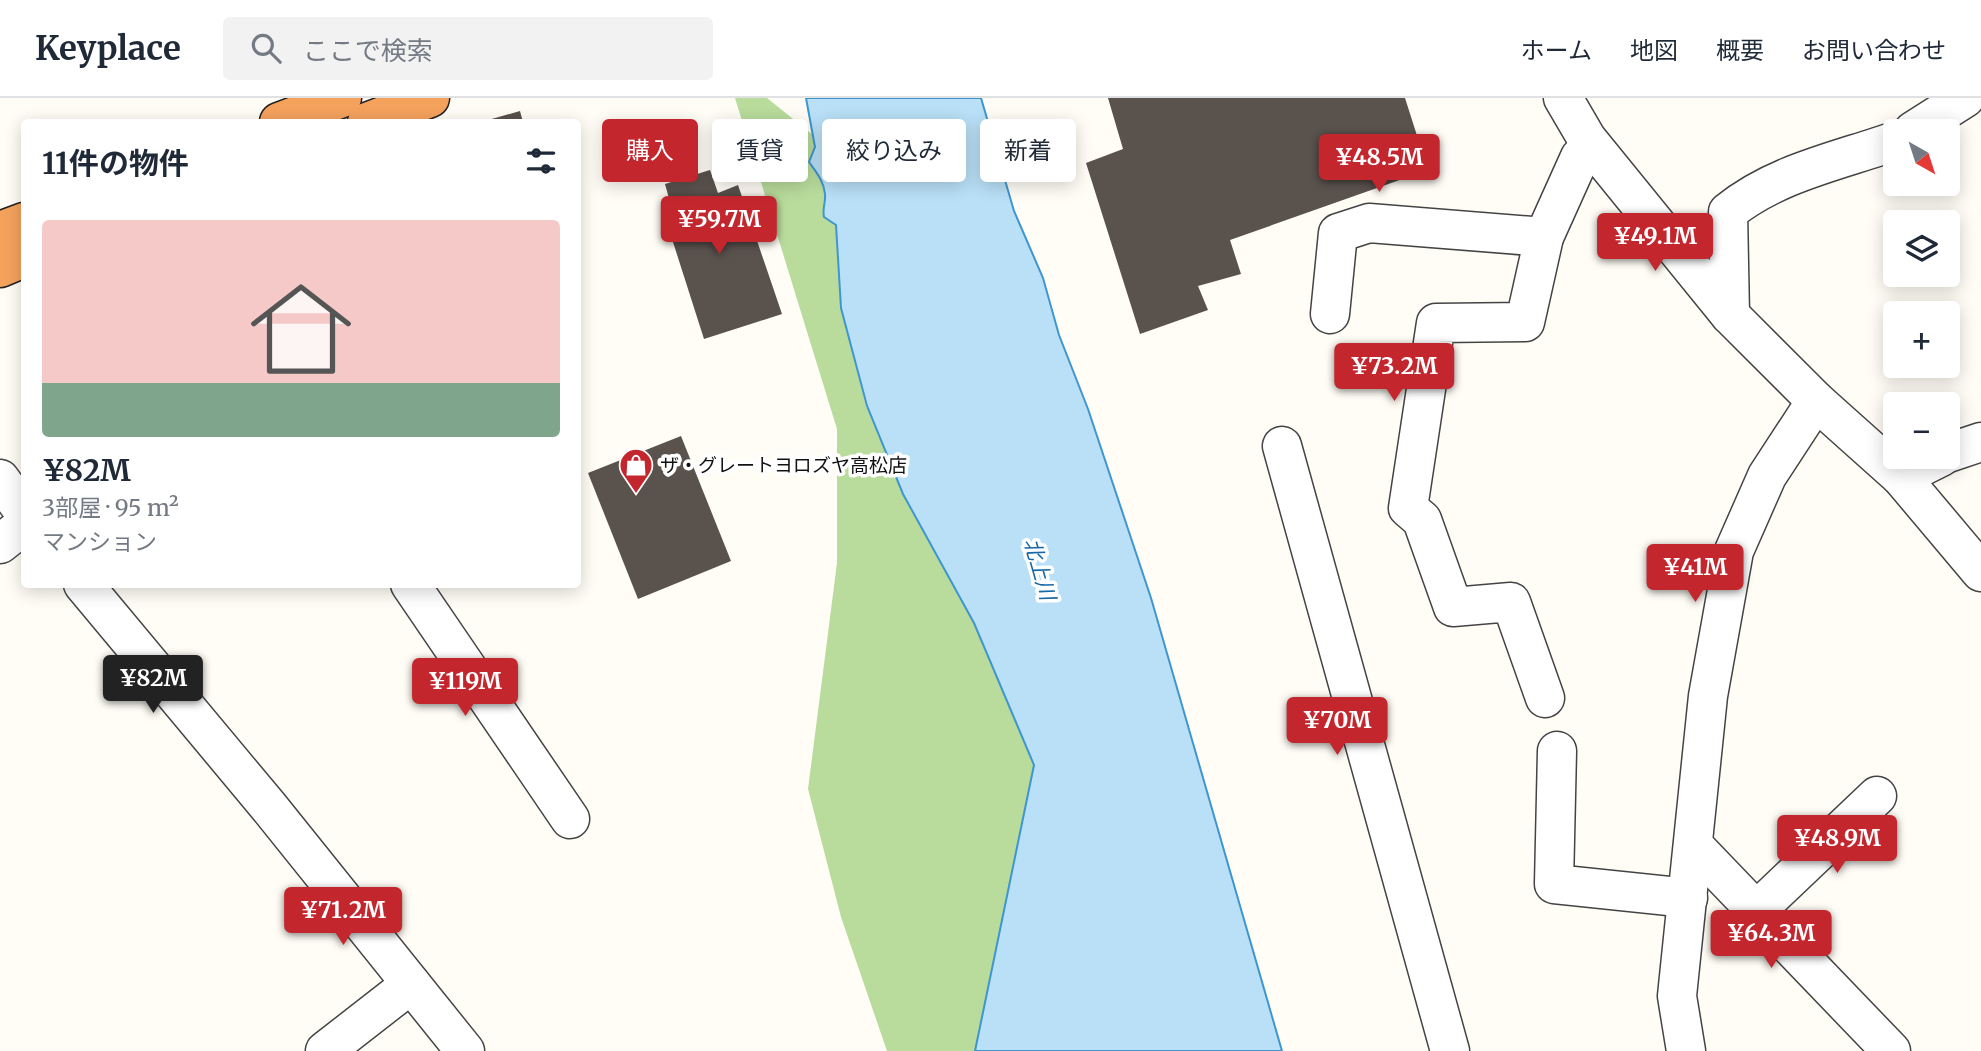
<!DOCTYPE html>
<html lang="ja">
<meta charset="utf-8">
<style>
body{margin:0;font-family:Merriweather,"Noto Sans JP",serif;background:#f2f2f3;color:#1f2937;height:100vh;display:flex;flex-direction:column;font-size:26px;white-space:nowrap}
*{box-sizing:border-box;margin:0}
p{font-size:23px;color:#747a83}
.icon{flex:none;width:38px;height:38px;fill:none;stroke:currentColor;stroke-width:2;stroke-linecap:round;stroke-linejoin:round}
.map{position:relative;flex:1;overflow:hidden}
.details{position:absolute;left:21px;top:21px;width:560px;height:469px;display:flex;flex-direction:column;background:#fff;border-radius:7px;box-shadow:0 4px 18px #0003}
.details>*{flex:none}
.guide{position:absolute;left:602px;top:21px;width:665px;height:63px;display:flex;gap:14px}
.needle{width:46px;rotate:141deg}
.tools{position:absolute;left:1883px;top:21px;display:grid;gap:14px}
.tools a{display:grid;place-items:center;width:77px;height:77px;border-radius:7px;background:#fff;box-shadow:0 4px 18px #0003;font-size:35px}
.price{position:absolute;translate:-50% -60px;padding:0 16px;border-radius:7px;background:#c4262e;color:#fff;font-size:23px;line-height:46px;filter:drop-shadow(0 2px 4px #0008)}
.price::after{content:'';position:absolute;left:50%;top:42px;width:21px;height:16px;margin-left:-10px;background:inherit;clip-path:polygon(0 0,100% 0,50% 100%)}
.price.current{background:#222;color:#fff}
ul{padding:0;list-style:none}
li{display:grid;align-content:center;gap:14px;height:371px;padding:0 21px}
li span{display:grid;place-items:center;height:217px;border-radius:7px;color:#555}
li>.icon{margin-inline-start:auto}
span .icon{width:126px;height:126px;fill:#fffc;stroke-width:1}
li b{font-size:30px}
h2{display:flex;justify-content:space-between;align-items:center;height:84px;padding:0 21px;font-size:30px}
.tag{padding:0 24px;border-radius:7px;background:#fff;box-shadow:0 4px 18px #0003;font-size:24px;line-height:63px}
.tag.current{background:#c4262e;color:#fff}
header{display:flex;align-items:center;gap:42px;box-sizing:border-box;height:98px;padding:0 35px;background:#fff;border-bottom:2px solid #e0e1e3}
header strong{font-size:33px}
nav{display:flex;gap:38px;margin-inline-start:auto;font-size:24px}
.search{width:490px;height:63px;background:#f2f2f3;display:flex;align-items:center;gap:18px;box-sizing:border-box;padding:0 24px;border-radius:7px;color:#747a83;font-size:26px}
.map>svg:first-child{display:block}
</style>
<header>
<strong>Keyplace</strong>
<div class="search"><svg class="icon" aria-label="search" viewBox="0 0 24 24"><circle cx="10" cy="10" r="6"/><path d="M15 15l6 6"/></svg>ここで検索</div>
<nav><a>ホーム</a><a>地図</a><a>概要</a><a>お問い合わせ</a></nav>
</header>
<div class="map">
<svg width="1981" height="953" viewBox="0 0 1981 953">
<rect width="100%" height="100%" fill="#fffdf5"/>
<path fill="#b9dc9c" d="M735 0H767L813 37 815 49 809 64C816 74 824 83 825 96 826 104 822 110 824 119L836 127 841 210 866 308 903 396 974 525 1034 667 975 953H887L841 819 808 691 837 465V331Z"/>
<path fill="#b9e0f7" stroke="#3f96cf" stroke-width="2" d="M806 0H981L1014 113 1043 180 1059 237 1088 311 1151 500 1282 953H975L1034 667 974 525 903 396 867 308 841 210 836 127 824 119C822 110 826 104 825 96 824 83 816 74 809 64L815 49Z"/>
<g fill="#5a524d">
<path d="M1108 0H1405L1428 72 1230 142 1241 176 1198 188 1208 212 1140 236 1086 65 1123 51Z"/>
<path d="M520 13 523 24H481Z"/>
<path d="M710 72 718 95 738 87 782 216 704 241 665 119 673 115 665 86Z"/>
<path d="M681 338 731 463 638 501 588 375Z"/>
</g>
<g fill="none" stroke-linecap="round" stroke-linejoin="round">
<defs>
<g id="minor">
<path d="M1563 0 1587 41 1730 217 1816 303 1901 379 1981 474"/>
<path d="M1913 33 1965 0"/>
<path d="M1330 216 1338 135 1369 125 1544 139"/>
<path d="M1730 217 1728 114C1776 75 1838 63 1895 43"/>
<path d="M1282 348 1450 953"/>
<path d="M1948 355 1981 344"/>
<path d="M1901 379 1941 359"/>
<path d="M0 381 24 414"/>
<path d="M0 446 24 427"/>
<path d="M83 486 269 709 465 953"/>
<path d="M410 486 570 721"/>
<path d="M1545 600 1511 504 1453 509 1422 422 1408 410 1436 225 1525 224 1544 139 1580 59 1592 48"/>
<path d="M1557 653 1554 786 1688 800"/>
<path d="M1695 749 1891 953"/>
<path d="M1756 813 1877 698"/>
<path d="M325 953 411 886"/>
<path d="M1686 953 1677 898 1708 598 1734 453 1767 378 1816 303"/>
</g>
<g id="highway">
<path d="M279 24 342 0"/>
<path d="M367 24 430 0"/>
<path d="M0 133 24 124"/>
<path d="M0 170 24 160"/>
</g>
</defs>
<use href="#minor" stroke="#444" stroke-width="41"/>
<use href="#highway" stroke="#222" stroke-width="41"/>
<use href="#minor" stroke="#fff" stroke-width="38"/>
<use href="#highway" stroke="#f5a25d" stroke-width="38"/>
</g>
<defs>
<symbol id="shop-pin" viewBox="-11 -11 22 30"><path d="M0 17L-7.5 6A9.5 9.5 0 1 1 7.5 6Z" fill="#c4262e" stroke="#fff"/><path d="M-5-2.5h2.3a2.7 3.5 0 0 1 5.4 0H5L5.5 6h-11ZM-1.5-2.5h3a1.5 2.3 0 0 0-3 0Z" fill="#fff"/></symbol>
</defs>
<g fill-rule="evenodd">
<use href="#shop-pin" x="617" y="348" width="38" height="52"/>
</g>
<g text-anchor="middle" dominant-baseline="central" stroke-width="7" stroke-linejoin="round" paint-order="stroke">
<g font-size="19" fill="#111" stroke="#fff" text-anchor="start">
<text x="660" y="367">ザ・グレートヨロズヤ高松店</text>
</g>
<g font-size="21" font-style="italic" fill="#1768a6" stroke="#fff">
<text transform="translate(1040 471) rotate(74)">北上川</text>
</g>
</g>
</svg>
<div class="tools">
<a><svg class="needle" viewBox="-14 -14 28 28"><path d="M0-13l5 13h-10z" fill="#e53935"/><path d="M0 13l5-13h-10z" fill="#747a83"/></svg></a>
<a><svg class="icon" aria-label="layers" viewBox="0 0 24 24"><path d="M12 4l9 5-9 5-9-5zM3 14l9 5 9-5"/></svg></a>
<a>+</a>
<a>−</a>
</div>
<b class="price" style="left:1379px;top:96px">¥48.5M</b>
<b class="price" style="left:719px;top:158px">¥59.7M</b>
<b class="price" style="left:1655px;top:175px">¥49.1M</b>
<b class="price" style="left:1394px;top:305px">¥73.2M</b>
<b class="price" style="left:1695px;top:506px">¥41M</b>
<b class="price current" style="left:153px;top:617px">¥82M</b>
<b class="price" style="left:465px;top:620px">¥119M</b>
<b class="price" style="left:1337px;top:659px">¥70M</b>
<b class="price" style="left:1837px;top:777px">¥48.9M</b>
<b class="price" style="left:343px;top:849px">¥71.2M</b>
<b class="price" style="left:1771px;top:872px">¥64.3M</b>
<div class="guide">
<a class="tag current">購入</a>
<a class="tag">賃貸</a>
<a class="tag">絞り込み</a>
<a class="tag">新着</a>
</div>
<section class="details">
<h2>11件の物件<svg class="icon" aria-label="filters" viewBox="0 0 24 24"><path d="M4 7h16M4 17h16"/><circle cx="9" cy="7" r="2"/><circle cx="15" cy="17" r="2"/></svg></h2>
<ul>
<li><span style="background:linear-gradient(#f6c9c9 75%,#7fa58c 0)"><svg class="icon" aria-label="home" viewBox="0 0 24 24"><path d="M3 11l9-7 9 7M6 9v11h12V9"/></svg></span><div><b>¥82M</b><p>3部屋 · 95 m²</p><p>マンション</p></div></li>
</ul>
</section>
</div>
